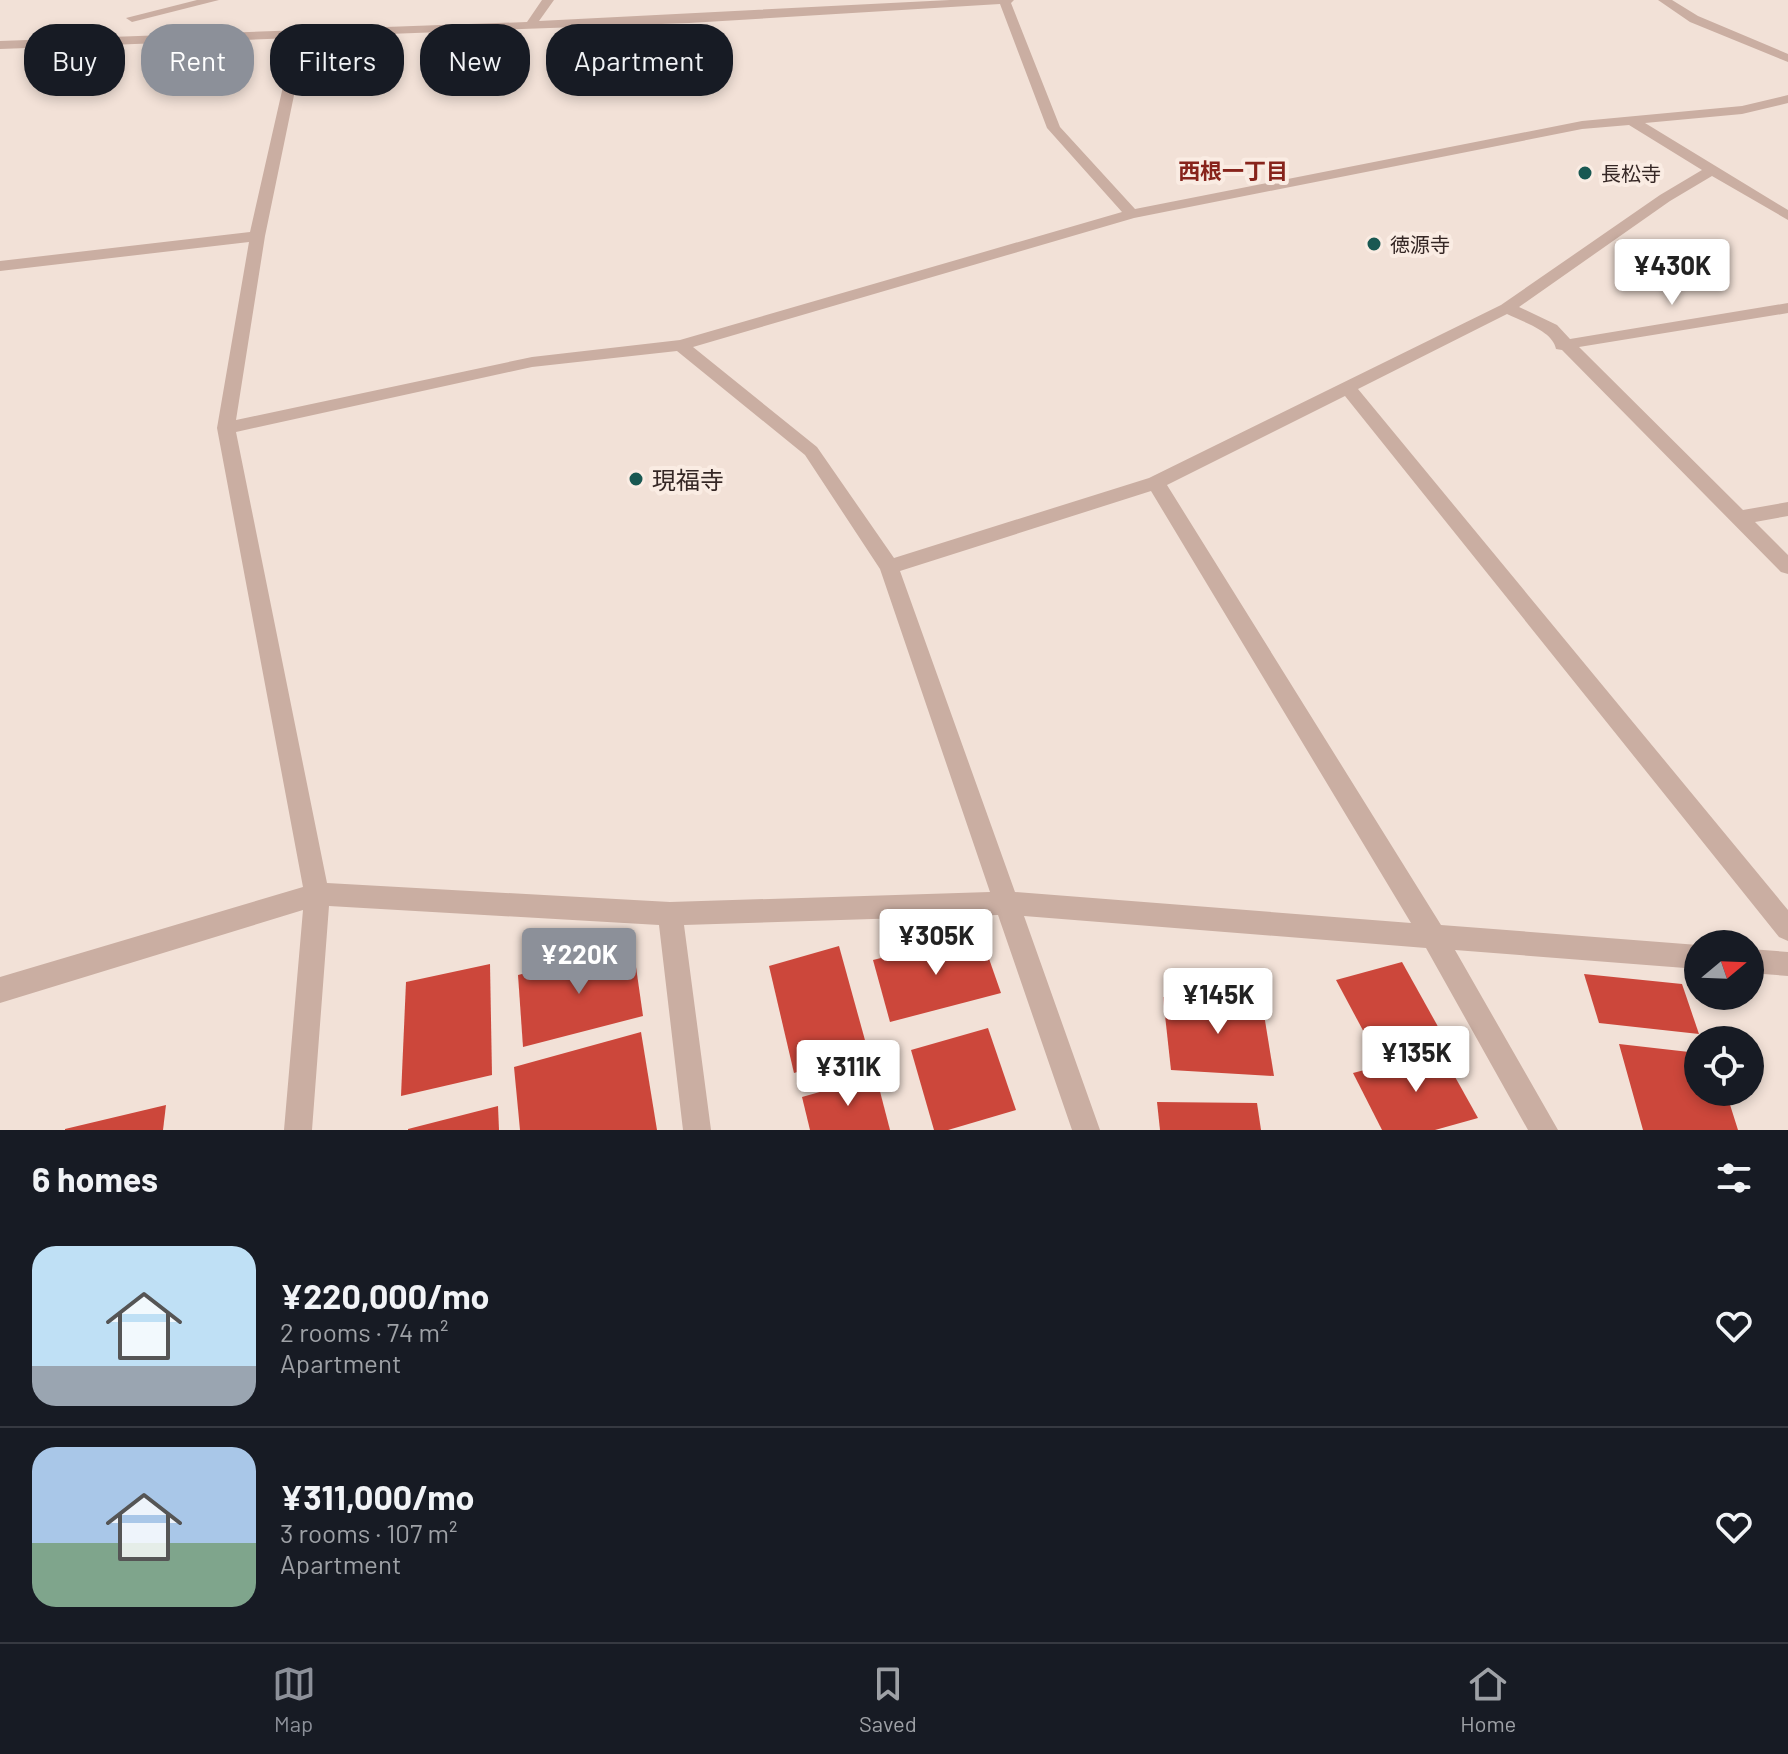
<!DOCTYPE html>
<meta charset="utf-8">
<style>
body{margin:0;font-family:Barlow,"Noto Sans JP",sans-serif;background:#20242c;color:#f1f3f6;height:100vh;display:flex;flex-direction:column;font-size:30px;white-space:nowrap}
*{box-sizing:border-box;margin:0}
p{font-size:26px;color:#9ea1a6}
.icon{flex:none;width:44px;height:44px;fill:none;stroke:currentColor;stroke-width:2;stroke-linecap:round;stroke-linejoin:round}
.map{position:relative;height:1130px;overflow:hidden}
.side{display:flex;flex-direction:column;background:#171b24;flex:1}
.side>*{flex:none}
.hud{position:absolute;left:24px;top:24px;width:800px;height:72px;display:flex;gap:16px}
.needle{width:52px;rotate:71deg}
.buttons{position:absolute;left:1684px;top:930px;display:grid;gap:16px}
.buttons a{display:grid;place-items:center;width:80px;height:80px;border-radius:50%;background:#171b24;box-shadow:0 4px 12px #0003;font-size:40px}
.price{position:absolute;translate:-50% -68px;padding:0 18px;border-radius:8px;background:#fff;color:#222;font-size:26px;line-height:52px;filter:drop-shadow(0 2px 4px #0008)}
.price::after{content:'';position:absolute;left:50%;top:48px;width:24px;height:18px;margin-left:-12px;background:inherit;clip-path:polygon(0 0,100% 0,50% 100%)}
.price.selected{background:#8c9099;color:#fff}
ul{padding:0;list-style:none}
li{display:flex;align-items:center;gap:24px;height:200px;padding:0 32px}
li+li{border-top:2px solid #363941}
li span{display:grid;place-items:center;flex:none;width:224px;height:160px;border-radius:24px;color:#555}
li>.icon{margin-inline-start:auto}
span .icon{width:96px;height:96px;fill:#fffc;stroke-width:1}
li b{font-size:34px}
h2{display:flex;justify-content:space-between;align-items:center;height:96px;padding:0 32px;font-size:34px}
.chip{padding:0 28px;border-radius:32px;background:#171b24;box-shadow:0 4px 12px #0003;font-size:28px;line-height:72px}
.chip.selected{background:#8c9099;color:#fff}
.menu{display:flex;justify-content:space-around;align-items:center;height:112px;border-top:2px solid #363941;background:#171b24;font-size:22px;color:#9ea1a6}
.menu a{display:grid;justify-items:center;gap:4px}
.menu .selected{color:#8c9099}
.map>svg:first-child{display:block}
</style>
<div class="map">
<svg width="1788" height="1130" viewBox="0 0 1788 1130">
<rect width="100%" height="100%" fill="#f2e1d7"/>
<g fill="#cc473b">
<path d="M980 933 1001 993 890 1022 873 960Z"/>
<path d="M633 946 643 1016 523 1047 518 975Z"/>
<path d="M839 946 868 1051 794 1073 769 966Z"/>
<path d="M1402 962 1441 1032 1374 1051 1336 980Z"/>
<path d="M490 964 492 1075 401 1096 406 982Z"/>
<path d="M1584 974 1682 984 1699 1034 1599 1023Z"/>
<path d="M1163 997 1262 1002 1274 1076 1171 1070Z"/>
<path d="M988 1028 1016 1110 948 1130H934L911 1050Z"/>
<path d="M641 1032 657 1130H520L514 1067Z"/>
<path d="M1619 1044 1698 1053V1092H1726L1738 1130H1643Z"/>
<path d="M1440 1050 1478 1118 1435 1130H1382L1353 1073Z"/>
<path d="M876 1076 890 1130H810L802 1097Z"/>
<path d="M1157 1102 1257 1103 1261 1130H1160Z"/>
<path d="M166 1105 163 1130H65V1129Z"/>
<path d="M498 1106 499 1130H408V1129Z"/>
</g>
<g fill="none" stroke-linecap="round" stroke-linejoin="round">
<g fill="#caaea2" fill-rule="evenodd">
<path d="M197 0H219L132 22 126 18Z"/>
<path d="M542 0H554L539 21 950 0H1014L1011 3 1060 127 1135 209 1582 121 1742 106 1788 95V103L1742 114 1645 123 1788 210V220L1712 176 1670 201 1519 307 1557 325 1570 339 1788 303V313L1579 347 1743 510 1788 502V516L1755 522 1788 555V574L1781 572 1562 350 1556 349C1553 331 1523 322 1507 314L1358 389 1788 910V941L1779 937 1345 396 1167 485 1441 925 1698 945V969L1455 950 1558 1130H1528L1426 948 1024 916 1100 1130H1072L998 915 684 925 711 1130H683L659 925 329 906 312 1130H284L303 910 0 1003V977L303 887 217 428 249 242 0 271V261L250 232 294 38 0 49V41L527 22ZM1000 4 1047 128 1122 212 680 340 532 357 236 420 265 236 306 37 689 23ZM1629 125 1702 170 1660 195 1501 305 1149 478 894 558 817 447 693 347 1134 218 1582 129ZM677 351 805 455 880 569 990 892 670 902 327 883 236 432 532 367ZM1151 491 1411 923 1015 892 900 571Z"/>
<path d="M1658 0H1672L1698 16 1788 54V62L1690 22Z"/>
<path d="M1750 949 1788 952V976L1750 973Z"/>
</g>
</g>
<g fill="#195852" stroke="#faece3" stroke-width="3">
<circle cx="1585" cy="173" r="8"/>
<circle cx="1374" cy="244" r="8"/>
<circle cx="636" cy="479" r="8"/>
</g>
<g text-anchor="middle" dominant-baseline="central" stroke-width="8" stroke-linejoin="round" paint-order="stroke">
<g font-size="20" fill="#352725" stroke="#faece3" text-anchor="start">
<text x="1601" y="173">長松寺</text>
<text x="1390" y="244">徳源寺</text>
</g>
<g font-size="22" font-weight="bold" fill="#87231b" stroke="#faece3">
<text x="1233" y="170">西根一丁目</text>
</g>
<g font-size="24" fill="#352725" stroke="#faece3" text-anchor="start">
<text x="652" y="479">現福寺</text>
</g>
</g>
</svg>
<div class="buttons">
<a><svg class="needle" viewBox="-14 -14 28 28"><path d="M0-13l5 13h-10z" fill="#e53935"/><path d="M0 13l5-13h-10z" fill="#9ea1a6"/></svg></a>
<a><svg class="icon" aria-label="locate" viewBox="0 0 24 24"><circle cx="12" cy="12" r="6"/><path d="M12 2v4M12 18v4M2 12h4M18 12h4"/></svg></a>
</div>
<b class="price" style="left:1672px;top:307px">¥430K</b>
<b class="price" style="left:936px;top:977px">¥305K</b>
<b class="price selected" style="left:579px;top:996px">¥220K</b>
<b class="price" style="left:1218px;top:1036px">¥145K</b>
<b class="price" style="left:1416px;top:1094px">¥135K</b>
<b class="price" style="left:848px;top:1108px">¥311K</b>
<div class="hud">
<a class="chip">Buy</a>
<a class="chip selected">Rent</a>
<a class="chip">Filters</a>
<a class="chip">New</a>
<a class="chip">Apartment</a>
</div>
</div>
<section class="side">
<h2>6 homes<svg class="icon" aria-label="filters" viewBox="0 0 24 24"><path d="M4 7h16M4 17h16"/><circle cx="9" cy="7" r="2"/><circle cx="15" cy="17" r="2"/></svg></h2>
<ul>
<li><span style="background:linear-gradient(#bfe0f5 75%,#9aa5b1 0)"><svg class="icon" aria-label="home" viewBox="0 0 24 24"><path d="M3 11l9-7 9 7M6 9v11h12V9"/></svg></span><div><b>¥220,000/mo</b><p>2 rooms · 74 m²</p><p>Apartment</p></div><svg class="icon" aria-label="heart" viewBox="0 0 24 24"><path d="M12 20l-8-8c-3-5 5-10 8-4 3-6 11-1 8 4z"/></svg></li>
<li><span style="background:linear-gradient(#a9c7e8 60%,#7fa58c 0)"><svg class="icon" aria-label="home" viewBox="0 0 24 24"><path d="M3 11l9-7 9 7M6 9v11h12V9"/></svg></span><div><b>¥311,000/mo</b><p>3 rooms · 107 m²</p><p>Apartment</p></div><svg class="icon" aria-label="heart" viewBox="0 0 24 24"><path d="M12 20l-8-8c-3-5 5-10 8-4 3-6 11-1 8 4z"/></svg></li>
</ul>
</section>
<nav class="menu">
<a class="selected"><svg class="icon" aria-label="map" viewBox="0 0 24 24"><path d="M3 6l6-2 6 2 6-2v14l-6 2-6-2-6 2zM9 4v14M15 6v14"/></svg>Map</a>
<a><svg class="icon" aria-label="saved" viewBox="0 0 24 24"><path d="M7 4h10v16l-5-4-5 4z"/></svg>Saved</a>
<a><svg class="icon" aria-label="home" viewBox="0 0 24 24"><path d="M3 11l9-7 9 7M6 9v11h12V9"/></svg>Home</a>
</nav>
